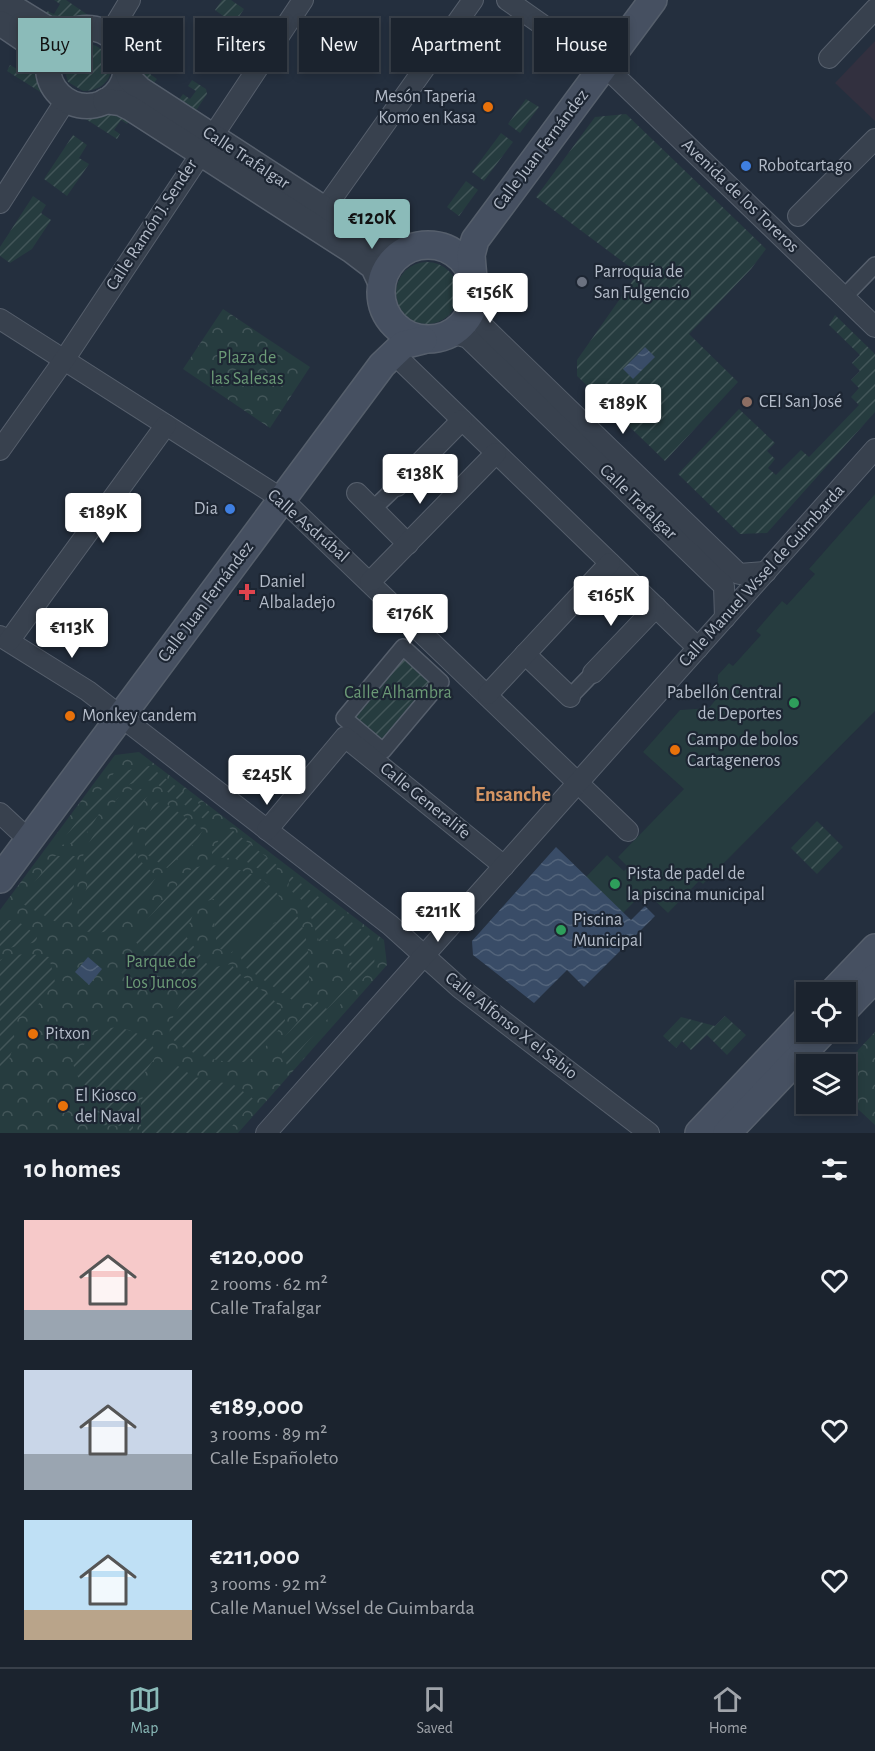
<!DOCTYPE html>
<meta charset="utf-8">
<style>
body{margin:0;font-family:"Alegreya Sans",sans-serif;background:#282f3a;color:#f1f3f6;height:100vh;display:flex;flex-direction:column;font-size:22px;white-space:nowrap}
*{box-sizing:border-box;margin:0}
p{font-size:20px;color:#a0a4aa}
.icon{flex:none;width:33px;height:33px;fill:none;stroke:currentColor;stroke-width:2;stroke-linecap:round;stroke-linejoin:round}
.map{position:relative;height:1133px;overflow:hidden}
.sheet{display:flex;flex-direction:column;background:#1b232e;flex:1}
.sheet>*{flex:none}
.top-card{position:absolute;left:18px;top:18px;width:840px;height:54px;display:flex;gap:12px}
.buttons{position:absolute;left:796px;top:982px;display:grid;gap:12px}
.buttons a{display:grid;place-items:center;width:60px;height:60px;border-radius:0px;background:#1b232e;box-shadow:0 3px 9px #0003,0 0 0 2px #39404a;font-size:30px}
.price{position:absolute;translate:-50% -51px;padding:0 14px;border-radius:6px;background:#fff;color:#222;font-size:20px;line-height:39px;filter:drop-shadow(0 2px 3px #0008)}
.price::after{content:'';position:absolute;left:50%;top:36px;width:18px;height:14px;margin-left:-9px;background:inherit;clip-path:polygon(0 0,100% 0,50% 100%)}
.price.active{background:#8bbbb9;color:#111}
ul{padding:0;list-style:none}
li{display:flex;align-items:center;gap:18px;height:150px;padding:0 24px}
li span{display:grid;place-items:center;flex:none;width:168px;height:120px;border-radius:0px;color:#555}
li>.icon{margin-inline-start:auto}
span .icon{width:72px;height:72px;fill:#fffc;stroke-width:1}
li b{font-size:26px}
h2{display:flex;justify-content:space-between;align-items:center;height:72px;padding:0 24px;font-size:26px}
.tag{padding:0 21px;border-radius:0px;background:#1b232e;box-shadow:0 3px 9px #0003,0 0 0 2px #39404a;font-size:21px;line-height:54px}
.tag.active{background:#8bbbb9;color:#111}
.tabs{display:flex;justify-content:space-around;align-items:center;height:84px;border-top:2px solid #39404a;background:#1b232e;font-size:16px;color:#a0a4aa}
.tabs a{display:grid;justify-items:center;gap:3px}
.tabs .active{color:#8bbbb9}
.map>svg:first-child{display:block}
</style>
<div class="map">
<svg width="875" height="1133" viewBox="0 0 875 1133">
<defs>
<pattern id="park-crowns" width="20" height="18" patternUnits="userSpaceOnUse" patternTransform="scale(1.5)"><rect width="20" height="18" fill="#263c3f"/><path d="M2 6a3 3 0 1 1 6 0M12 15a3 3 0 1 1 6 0" fill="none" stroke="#435659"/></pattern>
<pattern id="garden-furrows" width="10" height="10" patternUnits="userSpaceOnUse" patternTransform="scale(1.5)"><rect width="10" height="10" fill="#263c3f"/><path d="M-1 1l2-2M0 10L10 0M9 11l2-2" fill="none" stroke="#435659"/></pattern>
<pattern id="water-waves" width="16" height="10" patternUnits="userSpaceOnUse" patternTransform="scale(1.5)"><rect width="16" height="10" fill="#394c67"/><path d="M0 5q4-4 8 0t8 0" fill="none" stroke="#53647b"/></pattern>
</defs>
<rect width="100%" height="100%" fill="#242f3e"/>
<path fill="#32303f" d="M875 41V121L835 83Z"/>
<g fill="url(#park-crowns)">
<path d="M223 309 310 367 270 428 183 369Z"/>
<path d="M139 752 384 940 387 965 238 1133H0V910L115 755Z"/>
<path d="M875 1032V1125L846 1098V1065H844Z"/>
</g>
<g fill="url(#garden-furrows)">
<path d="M54 0H66L91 17 68 21 44 16 47 11 54 14 60 4Z"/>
<path d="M222 0H231L244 9 234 24 215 10Z"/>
<path d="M133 42 167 64 163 69 157 65 150 74 157 79 152 85 139 71Z"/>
<path d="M87 43C121 50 118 91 83 91L68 82 63 65 71 49Z"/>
<path d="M21 49 36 64 38 81 42 93 7 71 10 65 17 69 24 59 17 54Z"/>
<path d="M192 80 206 89 207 94 197 109 192 111 178 101 183 94 190 99 196 91 188 86Z"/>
<path d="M526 99 539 107 520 133 508 124Z"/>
<path d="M114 110 131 118 127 124 121 120 114 130 120 134 117 139 84 118Z"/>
<path d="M626 114 766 249 751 269 689 334 738 382 665 461 577 376V360L638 273 536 197 595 117Z"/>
<path d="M501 133 513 142 484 181 472 172Z"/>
<path d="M73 135 87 145 79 158 89 164 67 196 44 179Z"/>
<path d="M466 181 478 190 459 216 447 207Z"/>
<path d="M33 196 46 205 41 213 51 220 32 249 10 263 0 256V247Z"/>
<circle cx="427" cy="293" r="31"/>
<path d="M835 315 875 354V412L767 533 740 534 678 474 739 409 775 443 767 451 775 459 768 468 776 475 801 450 809 457 859 405 851 397 859 388 851 380 860 371 852 363 860 355 829 325Z"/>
<path d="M403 647 441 682 383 751 344 718Z"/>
<path d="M149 766 211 813 205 820 153 781 145 780 116 788 80 843 59 845 114 773Z"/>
<path d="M141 789 148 795C135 814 124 840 140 860 145 867 152 870 156 877 148 890 139 898 129 909 116 925 116 934 93 932 85 932 83 931 77 925L88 882 83 856 88 844 117 799 129 790Z"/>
<path d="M164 802 203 830 195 843 167 868 146 854C143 834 145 821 154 803Z"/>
<path d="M817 821 843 847 817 874 791 848Z"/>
<path d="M228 827 278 866 275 874 269 875 242 859 212 857V850Z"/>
<path d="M55 856H77L71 912 60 924 19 902Z"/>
<path d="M208 865C234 866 264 874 279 896 273 922 236 930 232 953L217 948 214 921 222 915 217 898 197 904 185 935 210 968 231 964C246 986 281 994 285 1021 275 1034 263 1055 247 1061 231 1067 179 1053 171 1036 161 1012 210 994 167 954L161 960 150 958 134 940 138 930 192 868Z"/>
<path d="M290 875 371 937 375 965 287 1065 280 1047 282 1040 316 1001 327 1009 347 987 352 960 340 938 319 941 307 905 288 888Z"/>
<path d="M288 905C310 925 312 967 307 996L298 1004 245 967 241 958 242 950 276 922Z"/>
<path d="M6 920C20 920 27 927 37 937L36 942 0 950V928Z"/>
<path d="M31 954 49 957 55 982 32 1013 19 1017 15 1023 13 1029 15 1041 7 1066 0 1074V960L11 955Z"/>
<path d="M725 1016 746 1035 727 1055 707 1035 691 1050 682 1041 676 1048 663 1036 681 1017 715 1026Z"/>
<path d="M117 1027C136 1032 149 1036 157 1054 149 1069 131 1087 131 1105 130 1114 134 1123 133 1133L123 1126 97 1125 101 1111 98 1100 78 1077 73 1064 76 1053 98 1030Z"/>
<path d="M175 1064 194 1077 234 1085 255 1100 226 1133H142C137 1093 144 1086 175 1064Z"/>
</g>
<path fill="#263c3f" d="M875 494V711L703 884 699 881 668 913 645 891 623 913 586 877 607 855 624 871 628 867 618 857 684 789 643 752 680 710 709 708 717 698 718 675 729 663 733 666 761 635 756 631 782 601 787 605 815 574 809 569Z"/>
<g fill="url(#water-waves)">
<path d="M645 347 655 357 633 379 623 369Z"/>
<path d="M556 847 631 920 645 906 655 916 584 987 567 970 534 1003 473 955 472 941Z"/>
<path d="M88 957 102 969 89 985 75 972Z"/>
</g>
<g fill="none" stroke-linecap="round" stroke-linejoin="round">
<defs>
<g id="pedestrian">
<path d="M844 297 875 265"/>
<path d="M373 509 397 486"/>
<path d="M403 647 441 682 383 751 344 718Z"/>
<path d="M570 697 593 673"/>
</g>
<g id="minor">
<path d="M507 0 615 76 875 327"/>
<path d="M109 35 130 0"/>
<path d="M829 58 875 9"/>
<path d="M0 203 66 100"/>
<path d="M798 216 875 139"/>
<path d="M316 221 473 0"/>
<path d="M474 302 479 319 485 328 739 574 766 572"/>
<path d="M0 319 282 499 628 831"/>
<path d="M445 337 458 335 468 338 724 586 725 618"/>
<path d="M393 353 698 648"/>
<path d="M0 450 64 360 303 0"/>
<path d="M397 486 462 420"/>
<path d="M357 493 408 544"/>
<path d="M370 582 496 453"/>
<path d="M0 636 88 691 390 925 460 988 649 1133"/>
<path d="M9 641 166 425"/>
<path d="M525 654 570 697"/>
<path d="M593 673 656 607"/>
<path d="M488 694 610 563"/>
<path d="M0 813 29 840"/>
<path d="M267 830 345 737 504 866"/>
<path d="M266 1133 875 449"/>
</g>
<g id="tertiary">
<path d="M1 0 48 29 73 30"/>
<path d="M0 23 37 48 48 63"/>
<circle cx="87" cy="67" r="39"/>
<path d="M126 69 130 79 140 89 380 245 394 250 407 249"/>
<path d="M105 101 120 103 130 108 352 251 373 267 381 284"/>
</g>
<g id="secondary">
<circle cx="428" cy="292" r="47"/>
<path d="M473 279 471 255 475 240 653 0"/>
<path d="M0 879 382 365 403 345 423 340"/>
<path d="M832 993 875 948"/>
<path d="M846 1008 875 978"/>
<path d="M699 1133 807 1019"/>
<path d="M727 1133 823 1032"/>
</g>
</defs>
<use href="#pedestrian" stroke="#565f6c" stroke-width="18"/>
<use href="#minor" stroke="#565f6c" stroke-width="22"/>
<use href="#tertiary" stroke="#565f6c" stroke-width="27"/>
<use href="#secondary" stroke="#565f6c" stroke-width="30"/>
<use href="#pedestrian" stroke="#38414e" stroke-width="15"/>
<use href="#minor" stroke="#38414e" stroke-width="20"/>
<use href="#tertiary" stroke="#38414e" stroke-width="24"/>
<use href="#secondary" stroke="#465061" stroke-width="27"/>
</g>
<g fill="#e8710a" stroke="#1d2633" stroke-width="2">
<circle cx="488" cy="107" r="6"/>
<circle cx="70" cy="716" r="6"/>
<circle cx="675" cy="750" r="6"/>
<circle cx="33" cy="1034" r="6"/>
<circle cx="63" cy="1106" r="6"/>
</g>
<g fill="#3f7fe0" stroke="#1d2633" stroke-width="2">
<circle cx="746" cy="166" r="6"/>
<circle cx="230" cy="509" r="6"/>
</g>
<circle fill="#6b7280" stroke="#1d2633" stroke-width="2" cx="582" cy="282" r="6"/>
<circle fill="#8d6e63" stroke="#1d2633" stroke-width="2" cx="747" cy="402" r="6"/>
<path fill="#e0444e" stroke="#1d2633" stroke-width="2" d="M244 583h6v6h6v6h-6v6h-6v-6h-6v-6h6z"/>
<g fill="#2e9e5b" stroke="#1d2633" stroke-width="2">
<circle cx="794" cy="703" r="6"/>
<circle cx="615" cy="884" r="6"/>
<circle cx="561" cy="930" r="6"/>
</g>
<g text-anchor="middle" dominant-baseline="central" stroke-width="4.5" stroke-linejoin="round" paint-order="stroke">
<g font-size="18" fill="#b4bcc9" stroke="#1d2633" text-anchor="start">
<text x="476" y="97" text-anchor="end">Mesón Taperia<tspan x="476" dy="21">Komo en Kasa</tspan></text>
<text x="758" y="166">Robotcartago</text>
<text x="594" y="272">Parroquia de<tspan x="594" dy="21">San Fulgencio</tspan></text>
<text x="759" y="402">CEI San José</text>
<text x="218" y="509" text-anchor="end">Dia</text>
<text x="259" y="582">Daniel<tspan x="259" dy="21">Albaladejo</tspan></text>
<text x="782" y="693" text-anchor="end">Pabellón Central<tspan x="782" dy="21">de Deportes</tspan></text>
<text x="82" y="716">Monkey candem</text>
<text x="687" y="740">Campo de bolos<tspan x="687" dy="21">Cartageneros</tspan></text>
<text x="627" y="874">Pista de padel de<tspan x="627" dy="21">la piscina municipal</tspan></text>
<text x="573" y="920">Piscina<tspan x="573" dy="21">Municipal</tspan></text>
<text x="45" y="1034">Pitxon</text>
<text x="75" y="1096">El Kiosco<tspan x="75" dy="21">del Naval</tspan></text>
</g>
<g font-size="18" fill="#b4bcc9" stroke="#1d2633">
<text transform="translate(541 150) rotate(-53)">Calle Juan Fernández</text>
<text transform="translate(246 158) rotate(33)">Calle Trafalgar</text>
<text transform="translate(740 196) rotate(44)">Avenida de los Toreros</text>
<text transform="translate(152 225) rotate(-57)">Calle Ramón J. Sender</text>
<text transform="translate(638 502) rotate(44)">Calle Trafalgar</text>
<text transform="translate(308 526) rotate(41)">Calle Asdrúbal</text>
<text transform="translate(762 576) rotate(-48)">Calle Manuel Wssel de Guimbarda</text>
<text transform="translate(206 602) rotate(-53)">Calle Juan Fernández</text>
<text transform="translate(425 801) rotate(39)">Calle Generalife</text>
<text transform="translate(511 1026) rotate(38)">Calle Alfonso X el Sabio</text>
</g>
<g font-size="18" fill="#6b9a76" stroke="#1d2633">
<text x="247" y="358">Plaza de<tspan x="247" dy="21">las Salesas</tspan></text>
<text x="398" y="693">Calle Alhambra</text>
<text x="161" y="962">Parque de<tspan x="161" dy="21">Los Juncos</tspan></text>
</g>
<g font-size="20" font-weight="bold" fill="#d59563" stroke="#1d2633">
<text x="513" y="795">Ensanche</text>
</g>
</g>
</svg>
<div class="buttons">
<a><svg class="icon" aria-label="locate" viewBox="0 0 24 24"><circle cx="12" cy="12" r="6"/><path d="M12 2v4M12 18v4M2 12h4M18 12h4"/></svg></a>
<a><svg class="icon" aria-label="layers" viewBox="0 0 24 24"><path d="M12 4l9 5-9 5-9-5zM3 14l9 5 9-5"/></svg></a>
</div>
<b class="price active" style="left:372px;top:250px">€120K</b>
<b class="price" style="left:490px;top:324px">€156K</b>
<b class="price" style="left:623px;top:435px">€189K</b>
<b class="price" style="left:420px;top:505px">€138K</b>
<b class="price" style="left:103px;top:544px">€189K</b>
<b class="price" style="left:611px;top:627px">€165K</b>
<b class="price" style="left:410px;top:645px">€176K</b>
<b class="price" style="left:72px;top:659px">€113K</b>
<b class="price" style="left:267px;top:806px">€245K</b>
<b class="price" style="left:438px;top:943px">€211K</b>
<div class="top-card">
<a class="tag active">Buy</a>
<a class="tag">Rent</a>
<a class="tag">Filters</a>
<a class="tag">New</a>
<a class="tag">Apartment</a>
<a class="tag">House</a>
</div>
</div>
<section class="sheet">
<h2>10 homes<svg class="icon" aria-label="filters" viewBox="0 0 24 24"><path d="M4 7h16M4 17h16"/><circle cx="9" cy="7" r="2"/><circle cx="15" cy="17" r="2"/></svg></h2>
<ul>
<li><span style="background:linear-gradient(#f6c9c9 75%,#9aa5b1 0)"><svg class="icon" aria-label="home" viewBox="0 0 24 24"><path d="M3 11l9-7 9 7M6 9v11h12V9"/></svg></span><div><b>€120,000</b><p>2 rooms · 62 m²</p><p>Calle Trafalgar</p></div><svg class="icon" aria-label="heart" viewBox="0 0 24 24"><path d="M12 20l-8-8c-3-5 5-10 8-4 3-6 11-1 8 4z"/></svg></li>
<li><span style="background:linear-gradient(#c9d6e8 70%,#9aa5b1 0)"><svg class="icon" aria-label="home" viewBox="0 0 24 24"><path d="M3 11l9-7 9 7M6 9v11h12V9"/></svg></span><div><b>€189,000</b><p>3 rooms · 89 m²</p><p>Calle Españoleto</p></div><svg class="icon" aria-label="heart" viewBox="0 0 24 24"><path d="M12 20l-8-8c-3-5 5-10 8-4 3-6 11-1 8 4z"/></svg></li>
<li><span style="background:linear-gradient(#bfe0f5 75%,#b9a48a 0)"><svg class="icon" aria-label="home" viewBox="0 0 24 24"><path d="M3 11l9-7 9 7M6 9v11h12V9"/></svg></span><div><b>€211,000</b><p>3 rooms · 92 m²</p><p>Calle Manuel Wssel de Guimbarda</p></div><svg class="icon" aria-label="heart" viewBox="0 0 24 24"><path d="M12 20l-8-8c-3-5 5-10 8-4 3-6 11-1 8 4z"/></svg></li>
</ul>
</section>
<nav class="tabs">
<a class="active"><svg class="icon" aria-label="map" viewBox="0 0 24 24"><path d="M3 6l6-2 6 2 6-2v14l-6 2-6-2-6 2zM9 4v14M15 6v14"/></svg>Map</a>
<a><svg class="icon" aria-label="saved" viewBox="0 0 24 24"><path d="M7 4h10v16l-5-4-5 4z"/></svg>Saved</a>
<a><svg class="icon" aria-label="home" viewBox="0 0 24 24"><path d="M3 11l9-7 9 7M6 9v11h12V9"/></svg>Home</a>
</nav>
